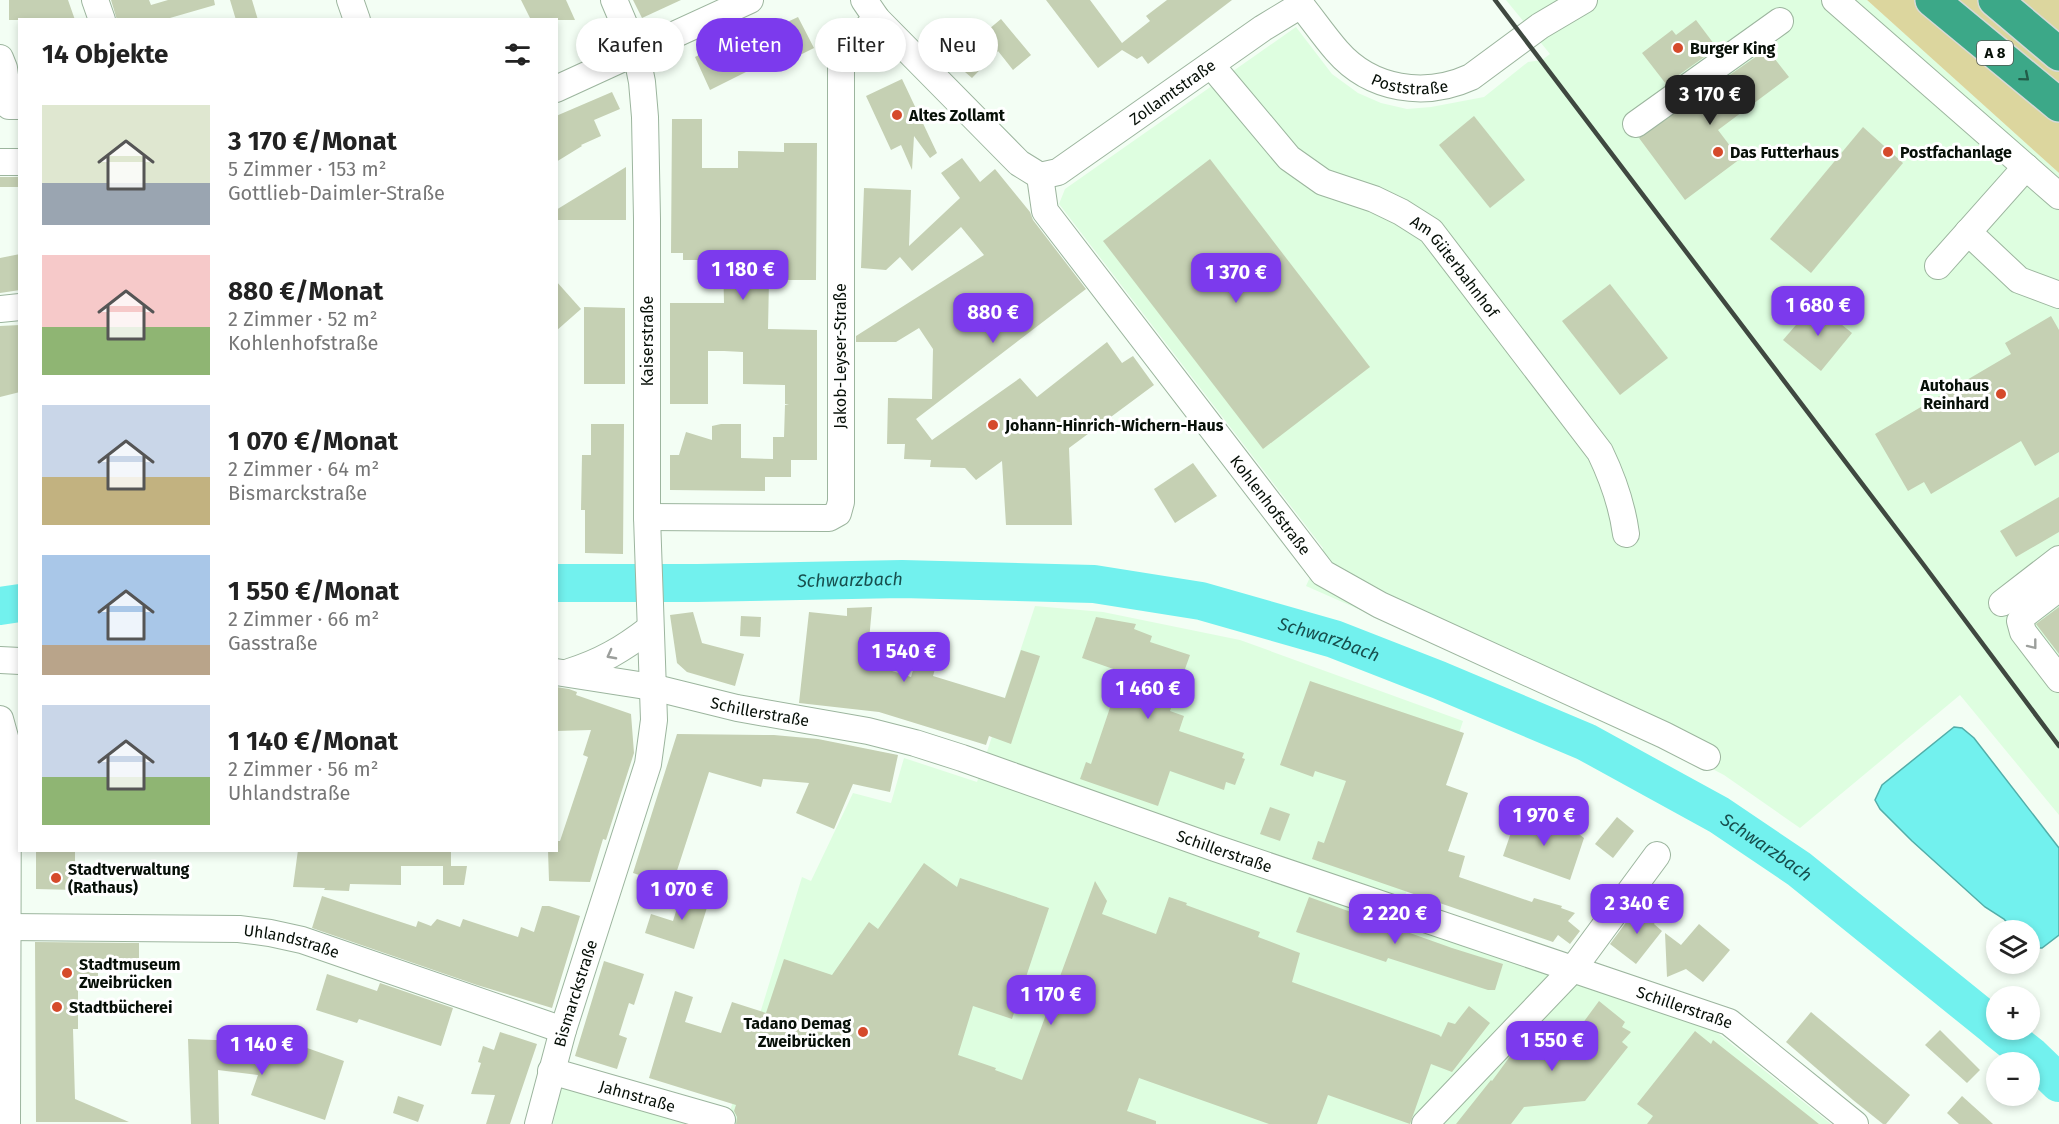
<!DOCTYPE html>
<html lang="de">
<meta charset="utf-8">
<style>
body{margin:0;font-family:"Fira Sans",sans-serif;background:#f6f6f6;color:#222;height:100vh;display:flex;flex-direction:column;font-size:22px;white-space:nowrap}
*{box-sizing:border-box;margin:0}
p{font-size:20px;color:#767676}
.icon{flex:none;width:33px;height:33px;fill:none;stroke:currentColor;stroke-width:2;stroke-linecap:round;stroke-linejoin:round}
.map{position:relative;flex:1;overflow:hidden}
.panel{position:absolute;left:18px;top:18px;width:540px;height:834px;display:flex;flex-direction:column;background:#fff;border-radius:0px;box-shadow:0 3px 9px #0003}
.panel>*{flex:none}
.guide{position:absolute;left:576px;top:18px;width:570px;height:54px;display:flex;gap:12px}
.buttons{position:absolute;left:1986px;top:920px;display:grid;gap:12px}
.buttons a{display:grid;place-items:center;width:54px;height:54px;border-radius:50%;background:#fff;box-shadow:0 3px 9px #0003;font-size:30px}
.price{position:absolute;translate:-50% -51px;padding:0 14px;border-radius:12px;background:#7c3aed;color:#fff;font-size:20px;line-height:39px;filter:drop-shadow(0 2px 3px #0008)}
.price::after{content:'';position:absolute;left:50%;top:36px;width:18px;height:14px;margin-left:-9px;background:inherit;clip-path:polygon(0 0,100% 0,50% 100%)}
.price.current{background:#222;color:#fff}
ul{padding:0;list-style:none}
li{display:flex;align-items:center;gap:18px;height:150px;padding:0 24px}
li span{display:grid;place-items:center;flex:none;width:168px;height:120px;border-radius:0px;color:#555}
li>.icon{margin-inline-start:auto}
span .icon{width:72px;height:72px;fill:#fffc;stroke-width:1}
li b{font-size:26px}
h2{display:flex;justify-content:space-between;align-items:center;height:72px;padding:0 24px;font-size:26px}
.tag{padding:0 21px;border-radius:27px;background:#fff;box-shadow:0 3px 9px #0003;font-size:21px;line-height:54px}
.tag.current{background:#7c3aed;color:#fff}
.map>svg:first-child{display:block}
</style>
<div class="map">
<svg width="2059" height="1124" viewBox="0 0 2059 1124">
<rect width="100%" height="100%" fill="#f3fef4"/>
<g fill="#defee0">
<path d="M1506 0H1867L2059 173V815L1960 695 1800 828 1724 775 1661 742 1306 586 1323 548 1059 204 1065 189 1296 27 1332 74 1358 93 1381 103 1407 109 1431 107 1484 97 1528 62 1542 60 1550 54Z"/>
<path d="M1035 606 1103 612 1240 640 1463 721 1397 920 1714 1030 1831 1124H726L802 877 811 881 853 793 891 803 904 758 977 782Z"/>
<path d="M562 1085 693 1124H553Z"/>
</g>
<path fill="#dcd69e" d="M1867 0H2059V173Z"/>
<path fill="#72f1ee" stroke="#52aea9" stroke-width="1.5" d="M1954 727 1962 728 1974 738 2059 848V935L2042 948H2030V930H2013L2004 919 1985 907 1912 841 1880 809 1875 800 1882 785Z"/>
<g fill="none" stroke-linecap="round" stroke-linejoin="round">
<g stroke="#72f1ee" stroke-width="38">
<path id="s1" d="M556 583H697L902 579 1094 584 1201 601 1334 639 1439 680 1586 742 1719 815 1799 869 1996 1028"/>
<path d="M0 606 20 603"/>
<path d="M1997 1029 2031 1056 2059 1083"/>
</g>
</g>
<g fill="#c5d0b3">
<path d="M9 0H68L75 20H9Z"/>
<path d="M111 0H149L151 5 168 0H214L215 5 163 20H117Z"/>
<path d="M230 0H252L258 20H236Z"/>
<path d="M521 0H566L575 20H531Z"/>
<path d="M633 0H681L642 18Z"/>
<path d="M1046 0H1090L1122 43 1150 21 1146 16 1167 0H1232L1148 64 1142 56 1137 59 1122 50 1098 68Z"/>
<path d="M798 17 814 48 772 69 768 61 710 90 695 57 764 23 768 31Z"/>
<path d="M1001 19 1031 55 1013 70 998 51 972 78 958 66 991 32 989 29Z"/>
<path d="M1696 20 1717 48 1666 84 1642 53 1672 30 1676 35Z"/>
<path d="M1767 49 1789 77 1718 130 1740 159 1685 200 1639 138Z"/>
<path d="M902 79 937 153 930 158 914 136 912 170 901 145 891 150 866 96Z"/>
<path d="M612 92 620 109 594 120 601 136 581 145 582 146 556 162V116Z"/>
<path d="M1474 116 1525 180 1490 208 1439 145Z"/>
<path d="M672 119H702V168H738V151L784 152V143H817L816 280H769L768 329 817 330V460H791V477H765V491L670 490V455H679L686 432 712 440V426L721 424H741V458L773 459V437H784L785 405 789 404H785V385L743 384V352L724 351H708V404H670V303H724L723 260H683V253H671Z"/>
<path d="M1863 127 1903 163 1811 273 1770 239Z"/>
<path d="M962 158 980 182 995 169 1030 212 1033 220 1086 289 916 419 932 440 1020 378 1037 397 1107 342 1122 363 1133 356 1154 385 1069 448 1072 525H1006L1002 461 976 480 965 468 930 467 931 460 904 459 905 444H887L888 398 932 399 933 349 919 328 896 342H856V336L984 255 961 227 912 271 900 257 886 270 861 268 864 188 911 190 909 246 960 198 941 173Z"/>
<path d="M1210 159 1370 367 1263 449 1103 241Z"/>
<path d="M626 167V220H556V210Z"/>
<rect x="0" y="177" width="20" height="10"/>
<path d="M20 254V290L0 293V258Z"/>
<path d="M556 281 581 309 556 331Z"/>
<path d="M1610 284 1668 358 1620 395 1562 321Z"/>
<path d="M1815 303 1852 333 1821 371 1783 340Z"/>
<path d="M584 307 625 308V384H584Z"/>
<path d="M2051 316 2059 330V452L2035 466 2021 441 1931 494 1924 482 1908 491 1875 434 2011 354 2005 343Z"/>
<path d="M20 325V392L0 397V326Z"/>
<path d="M591 424H624L623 554 585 553V510H581L582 455H591Z"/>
<path d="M1193 463 1217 496 1175 523 1154 489Z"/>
<path d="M2059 497V532L2016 557 2000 531Z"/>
<path d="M872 607 867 663 911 677 920 647 940 652 933 676 1005 698 1021 650 1040 656 1011 744 989 736 986 745 879 712 799 703 809 612 847 616V608Z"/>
<path d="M2059 607V654L2036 624Z"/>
<path d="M693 612 702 643 744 654 735 686 687 672 677 663 670 615Z"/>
<path d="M741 616 761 617 760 637 740 636Z"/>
<path d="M1096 617 1136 624 1134 629 1152 636 1150 642 1190 655 1170 711 1184 716 1179 731 1244 753 1242 758 1245 759 1235 785 1226 782 1224 790 1170 771 1158 806 1080 779 1086 762 1091 764 1121 675 1118 674 1119 671 1082 658Z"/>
<path d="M1310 681 1464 733 1446 785 1468 793 1448 851 1465 856 1459 877 1532 902 1534 898 1562 906 1561 908 1575 913 1568 921 1580 931 1570 944 1558 935 1553 942 1312 859 1318 841 1324 843 1346 781 1315 771 1313 777 1280 765Z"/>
<path d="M556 687 569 689 577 692 576 695 631 714 634 753 606 840 603 839 590 882 549 881 548 850H556V841H560L588 757 583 755 591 730 556 731Z"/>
<path d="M677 734 774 735 818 739 898 755 890 792 853 784 834 829 796 813 809 783 763 779 761 787 709 772 672 886 633 873Z"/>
<path d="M1270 807 1290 814 1280 841 1260 834Z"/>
<path d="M1517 815 1562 830 1565 823 1584 838 1570 880 1503 856Z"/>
<path d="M1617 817 1634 831 1613 858 1595 844Z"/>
<path d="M36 850H75V890L36 889Z"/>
<path d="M298 850H451V866H467L464 885H443V866H401V885L350 884 349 891 324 890 325 888 293 887Z"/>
<path d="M924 863 957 887 960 878 1049 908 1012 1019 973 1006 958 1055 996 1068 995 1070 1022 1080 1095 881 1107 901 1102 914 1156 934 1169 897 1187 903 1186 905 1260 932 1258 937 1300 953 1292 982 1439 1035 1441 1037 1448 1022 1455 1024 1469 1006 1490 1023 1452 1072 1431 1064 1410 1124 1328 1095 1317 1124H1269L1139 1078 1127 1111 1156 1121V1124H736L737 1117 734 1111 736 1105 649 1078 675 991 693 997 685 1022 721 1033 732 1002 766 1013 784 959 832 975 869 922 878 929Z"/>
<path d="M683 889 710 898 694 949 645 933 651 914 673 921Z"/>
<path d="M322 896 416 927 418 921 431 926 437 919 460 927 463 919 518 937 521 927 534 932 542 906H549L580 916 552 1008 477 985 312 928Z"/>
<path d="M1309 897 1452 948 1503 964 1495 990H1488L1388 958 1386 962 1296 932Z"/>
<path d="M1639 905 1657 919 1654 924 1662 931 1636 964 1610 944Z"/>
<path d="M1699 924 1730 950 1703 982 1686 969 1667 977 1665 933 1681 945Z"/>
<path d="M35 942 139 943V960H98V986H78V1029H73L75 1099 129 1122H36Z"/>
<path d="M604 961 644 974 634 1005 629 1003 619 1035 627 1038 617 1069 575 1056Z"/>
<path d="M327 974 377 991 380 983 453 1008 441 1046 359 1019 357 1023 316 1010Z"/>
<path d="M1599 1001 1625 1022 1622 1027 1631 1032 1622 1042 1628 1047 1585 1101 1524 1107 1511 1124H1456L1491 1080 1492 1081 1511 1055 1527 1039 1555 1061Z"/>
<path d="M1811 1012 1910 1095 1886 1124H1883L1853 1100 1786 1042Z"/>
<path d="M1940 1030 1980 1070 1967 1083 1925 1045Z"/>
<path d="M1695 1031 1711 1044 1713 1040 1819 1124H1647L1653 1116 1637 1104Z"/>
<path d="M500 1032 537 1044 510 1124H486L495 1095 471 1094 481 1063 478 1062 483 1046 494 1050Z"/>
<path d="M188 1039 293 1043 344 1061 325 1120 251 1095 258 1075 218 1070 219 1124H191Z"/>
<path d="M398 1096 424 1105 418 1122 393 1113Z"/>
<path d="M1962 1096 1993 1124H1959L1947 1113Z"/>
</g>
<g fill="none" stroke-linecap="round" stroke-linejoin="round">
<defs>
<g id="minor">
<path d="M95 0 102 20"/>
<path d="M350 0 357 20"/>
<path id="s2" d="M864 0 877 19 1019 163 1040 176 1045 211 1323 573 1380 605 1664 735 1707 757"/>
<path id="s3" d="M1297 0C1311 17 1323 35 1337 51 1371 90 1425 98 1471 77L1540 26 1584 0"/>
<path d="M1835 0 2059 196"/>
<path d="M0 58 4 68 9 106H20"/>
<path id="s4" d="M1211 65 1289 158 1323 182 1374 199 1401 212 1431 231 1600 452C1613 479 1622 504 1626 534"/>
<path d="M556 89 750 0"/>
<path d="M1636 124 1780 21"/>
<path d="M0 162H20"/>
<path id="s5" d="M1040 176 1058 172 1263 28 1301 5"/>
<path d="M1968 232 2019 280 2059 295"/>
<path d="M1938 266 2026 167"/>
<path d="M0 309 20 307"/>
<path d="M647 517 829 518 838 513 841 502V65C850 45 860 33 877 19"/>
<path d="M2059 588 2024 615 2020 621 2023 632 2059 679"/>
<path d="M2002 603 2059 559"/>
<path d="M0 660 20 661"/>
<path id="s6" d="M556 672 652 687 737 708 868 731 915 743 962 758 1215 848 1729 1022 1855 1124"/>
<path d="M569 672C601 662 623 649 649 629"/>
<path d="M0 719 8 748 7 1124"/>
<path id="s7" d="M7 927 239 929 270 933 302 940 563 1030"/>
<path id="s8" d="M551 1071 722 1120"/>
<path id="s9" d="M538 1124 563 1030 648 764 654 720 647 517V219L645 117 642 82 636 52 614 0"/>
<path d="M1425 1124 1573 969 1657 855"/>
</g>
<g id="highway">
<path d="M1932 0 2059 105"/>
<path d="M1995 0 2059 54"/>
</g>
</defs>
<use href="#minor" stroke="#9cb59e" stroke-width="28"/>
<use href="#highway" stroke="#d7d9d7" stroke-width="36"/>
<use href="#minor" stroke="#fff" stroke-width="26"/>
<use href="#highway" stroke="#3ca888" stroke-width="33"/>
<path stroke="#3f4840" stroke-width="4.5" d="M1495 0 1923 564 2059 746"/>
</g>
<defs><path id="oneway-chevron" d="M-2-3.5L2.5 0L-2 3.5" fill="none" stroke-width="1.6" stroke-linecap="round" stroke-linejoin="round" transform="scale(1.5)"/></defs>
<use stroke="#225c48" href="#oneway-chevron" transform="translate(2025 77) rotate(40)"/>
<g stroke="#9c9f9c">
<use href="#oneway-chevron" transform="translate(2033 645) rotate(52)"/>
<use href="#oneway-chevron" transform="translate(611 655) rotate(152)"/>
</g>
<g fill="#d54a2b" stroke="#fff" stroke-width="2">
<circle cx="1678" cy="48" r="6"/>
<circle cx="897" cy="115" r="6"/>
<circle cx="1718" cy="152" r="6"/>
<circle cx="1888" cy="152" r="6"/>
<circle cx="2001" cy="394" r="6"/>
<circle cx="993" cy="425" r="6"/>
<circle cx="56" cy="878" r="6"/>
<circle cx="67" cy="973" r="6"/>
<circle cx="57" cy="1007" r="6"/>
<circle cx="863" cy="1032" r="6"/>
</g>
<g text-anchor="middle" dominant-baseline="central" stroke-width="6" stroke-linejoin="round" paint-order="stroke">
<rect fill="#fff" stroke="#515852" stroke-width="1.5" x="1977" y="41" width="36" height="24" rx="4.5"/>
<g font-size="15" font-weight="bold" fill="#071008">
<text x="1995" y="53">A 8</text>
</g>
<g font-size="16" font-weight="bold" fill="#071008" stroke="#fff" text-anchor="start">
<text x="1690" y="48">Burger King</text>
<text x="909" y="115">Altes Zollamt</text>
<text x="1730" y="152">Das Futterhaus</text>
<text x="1900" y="152">Postfachanlage</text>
<text x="1989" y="385" text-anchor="end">Autohaus<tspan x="1989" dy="18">Reinhard</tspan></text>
<text x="1005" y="425">Johann-Hinrich-Wichern-Haus</text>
<text x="68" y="869">Stadtverwaltung<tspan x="68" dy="18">(Rathaus)</tspan></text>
<text x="79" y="964">Stadtmuseum<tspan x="79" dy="18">Zweibrücken</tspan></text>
<text x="69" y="1007">Stadtbücherei</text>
<text x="851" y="1023" text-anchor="end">Tadano Demag<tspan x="851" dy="18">Zweibrücken</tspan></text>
</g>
<g font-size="16" fill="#071008" stroke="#fff">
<text stroke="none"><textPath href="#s3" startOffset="148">Poststraße</textPath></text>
<text stroke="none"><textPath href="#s5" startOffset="158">Zollamtstraße</textPath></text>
<text stroke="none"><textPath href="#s4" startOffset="324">Am Güterbahnhof</textPath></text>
<text transform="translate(647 341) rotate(-90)">Kaiserstraße</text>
<text transform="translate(840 356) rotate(-90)">Jakob-Leyser-Straße</text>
<text stroke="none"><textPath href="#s2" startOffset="656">Kohlenhofstraße</textPath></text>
<text stroke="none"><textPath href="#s6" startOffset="208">Schillerstraße</textPath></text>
<text stroke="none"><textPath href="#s6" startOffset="694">Schillerstraße</textPath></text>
<text stroke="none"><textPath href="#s7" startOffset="286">Uhlandstraße</textPath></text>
<text stroke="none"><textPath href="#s9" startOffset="136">Bismarckstraße</textPath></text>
<text stroke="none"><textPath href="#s6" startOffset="1180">Schillerstraße</textPath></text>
<text stroke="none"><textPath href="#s8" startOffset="90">Jahnstraße</textPath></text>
</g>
<g font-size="18" font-style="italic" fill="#174f4e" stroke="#fff">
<text stroke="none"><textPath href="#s1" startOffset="294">Schwarzbach</textPath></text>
<text stroke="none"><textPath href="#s1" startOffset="780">Schwarzbach</textPath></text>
<text stroke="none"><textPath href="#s1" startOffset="1266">Schwarzbach</textPath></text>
</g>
</g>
</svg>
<div class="buttons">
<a><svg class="icon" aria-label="layers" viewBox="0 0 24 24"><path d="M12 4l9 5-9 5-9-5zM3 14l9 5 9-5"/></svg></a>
<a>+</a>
<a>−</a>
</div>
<b class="price current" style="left:1710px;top:126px">3 170 €</b>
<b class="price" style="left:743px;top:301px">1 180 €</b>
<b class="price" style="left:1236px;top:304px">1 370 €</b>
<b class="price" style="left:1818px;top:337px">1 680 €</b>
<b class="price" style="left:993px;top:344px">880 €</b>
<b class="price" style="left:904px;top:683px">1 540 €</b>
<b class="price" style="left:1148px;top:720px">1 460 €</b>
<b class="price" style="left:1544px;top:847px">1 970 €</b>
<b class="price" style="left:682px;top:921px">1 070 €</b>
<b class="price" style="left:1637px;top:935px">2 340 €</b>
<b class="price" style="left:1395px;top:945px">2 220 €</b>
<b class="price" style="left:1051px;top:1026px">1 170 €</b>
<b class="price" style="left:1552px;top:1072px">1 550 €</b>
<b class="price" style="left:262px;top:1076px">1 140 €</b>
<div class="guide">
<a class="tag">Kaufen</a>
<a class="tag current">Mieten</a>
<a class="tag">Filter</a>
<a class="tag">Neu</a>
</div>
<section class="panel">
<h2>14 Objekte<svg class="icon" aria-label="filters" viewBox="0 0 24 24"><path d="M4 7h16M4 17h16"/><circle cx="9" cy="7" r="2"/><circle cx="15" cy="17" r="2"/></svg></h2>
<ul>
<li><span style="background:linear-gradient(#dfe7d0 65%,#9aa5b1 0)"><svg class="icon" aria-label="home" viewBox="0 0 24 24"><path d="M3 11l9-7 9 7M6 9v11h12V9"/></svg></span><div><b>3 170 €/Monat</b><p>5 Zimmer · 153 m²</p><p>Gottlieb-Daimler-Straße</p></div></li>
<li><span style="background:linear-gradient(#f6c9c9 60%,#8fb573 0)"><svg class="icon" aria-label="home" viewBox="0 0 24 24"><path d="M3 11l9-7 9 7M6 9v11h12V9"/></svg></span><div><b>880 €/Monat</b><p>2 Zimmer · 52 m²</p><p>Kohlenhofstraße</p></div></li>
<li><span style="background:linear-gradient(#c9d6e8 60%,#c2b280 0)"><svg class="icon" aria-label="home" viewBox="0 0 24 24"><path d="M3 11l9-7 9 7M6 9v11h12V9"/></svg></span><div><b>1 070 €/Monat</b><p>2 Zimmer · 64 m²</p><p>Bismarckstraße</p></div></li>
<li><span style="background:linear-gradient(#a9c7e8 75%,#b9a48a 0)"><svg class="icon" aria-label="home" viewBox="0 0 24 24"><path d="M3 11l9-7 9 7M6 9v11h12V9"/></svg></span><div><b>1 550 €/Monat</b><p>2 Zimmer · 66 m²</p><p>Gasstraße</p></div></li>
<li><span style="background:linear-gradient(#c9d6e8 60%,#8fb573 0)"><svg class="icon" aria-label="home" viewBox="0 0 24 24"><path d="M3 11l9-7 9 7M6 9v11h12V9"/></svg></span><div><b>1 140 €/Monat</b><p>2 Zimmer · 56 m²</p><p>Uhlandstraße</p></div></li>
</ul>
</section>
</div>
